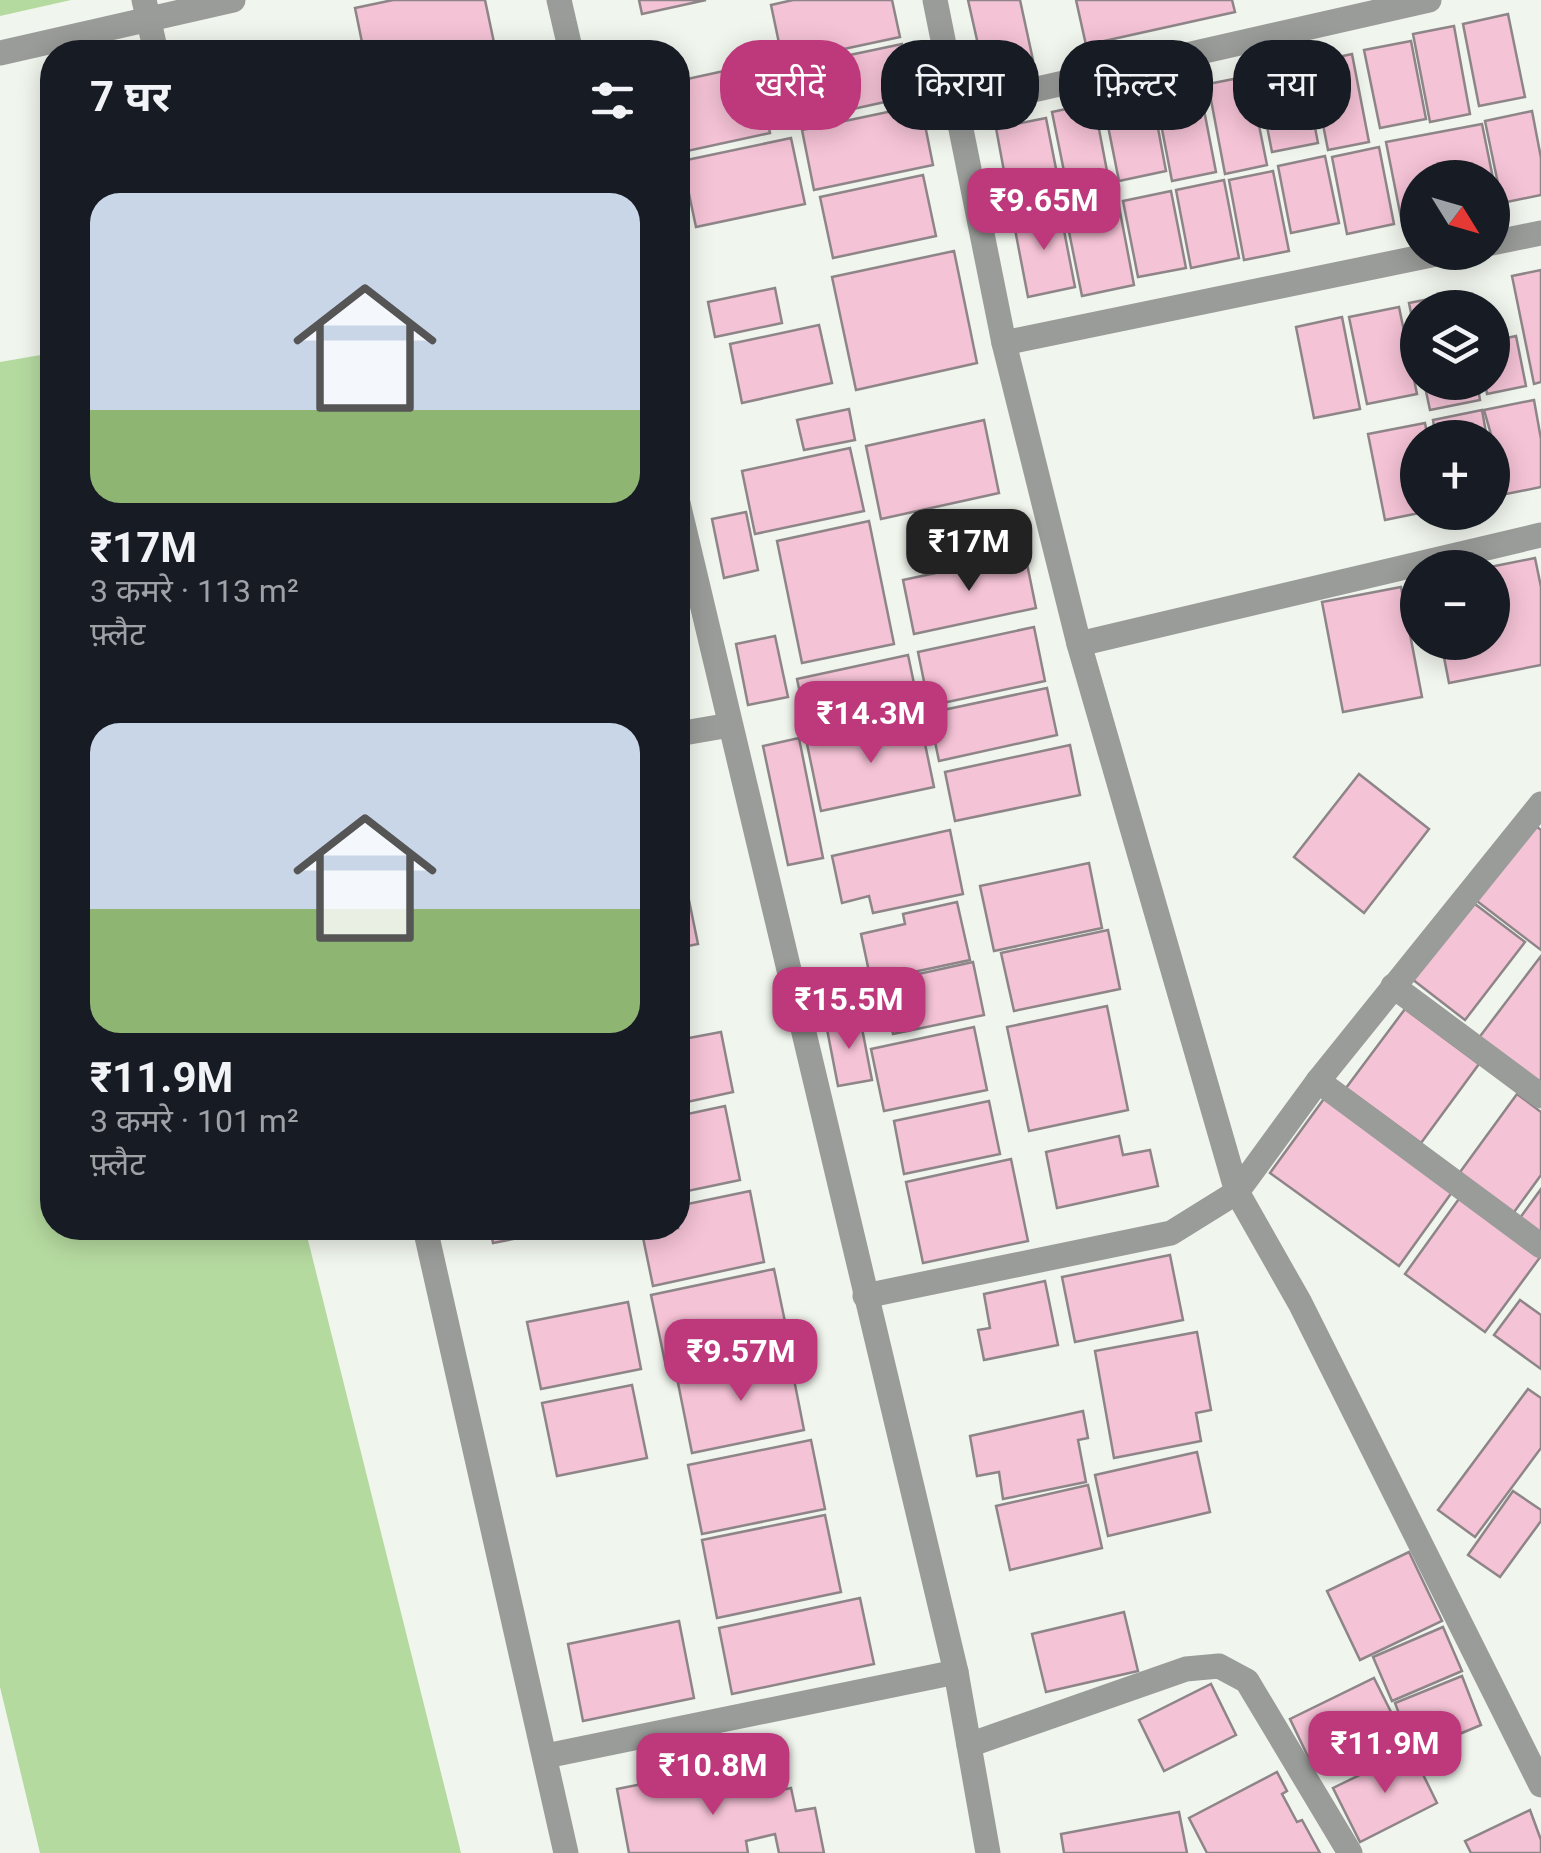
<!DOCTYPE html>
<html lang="hi">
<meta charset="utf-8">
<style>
body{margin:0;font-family:Roboto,"Noto Sans Devanagari",sans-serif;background:#242831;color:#f1f3f6;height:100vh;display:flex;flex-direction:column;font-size:38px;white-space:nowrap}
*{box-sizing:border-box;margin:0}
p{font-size:32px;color:#9ea1a6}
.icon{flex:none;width:55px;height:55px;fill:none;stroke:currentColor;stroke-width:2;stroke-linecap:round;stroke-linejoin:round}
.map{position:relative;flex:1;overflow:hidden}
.drawer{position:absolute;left:40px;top:40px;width:650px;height:1200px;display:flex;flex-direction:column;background:#171b24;border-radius:40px;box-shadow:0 5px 25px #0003}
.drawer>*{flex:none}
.banner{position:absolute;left:720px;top:40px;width:670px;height:90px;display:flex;gap:20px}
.needle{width:65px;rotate:127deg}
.controls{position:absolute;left:1400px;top:160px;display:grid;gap:20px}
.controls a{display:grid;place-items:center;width:110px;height:110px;border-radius:50%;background:#171b24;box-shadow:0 5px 25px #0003;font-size:50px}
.price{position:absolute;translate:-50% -85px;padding:0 22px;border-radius:20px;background:#be387c;color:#fff;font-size:32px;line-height:65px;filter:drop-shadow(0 2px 5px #0008)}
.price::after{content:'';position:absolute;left:50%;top:60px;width:30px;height:22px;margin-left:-15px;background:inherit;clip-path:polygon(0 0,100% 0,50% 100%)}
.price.current{background:#222;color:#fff}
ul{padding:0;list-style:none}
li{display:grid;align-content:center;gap:20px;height:530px;padding:0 50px}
li span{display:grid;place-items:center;height:310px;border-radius:30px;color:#555}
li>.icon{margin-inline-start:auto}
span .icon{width:180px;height:180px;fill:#fffc;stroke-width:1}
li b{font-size:42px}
h2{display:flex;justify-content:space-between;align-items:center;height:120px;padding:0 50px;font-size:42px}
.tag{padding:0 35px;border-radius:40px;background:#171b24;box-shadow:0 5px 25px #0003;font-size:35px;line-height:90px}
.tag.current{background:#be387c;color:#fff}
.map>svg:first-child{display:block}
</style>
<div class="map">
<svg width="1541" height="1853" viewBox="0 0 1541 1853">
<rect width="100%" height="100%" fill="#f0f5ed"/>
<g fill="#b5da9f">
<path d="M0 0H71L0 16Z"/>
<path d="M52 353V1228H305L461 1853H40L0 1687V362Z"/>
</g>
<g fill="#f5c3d6" stroke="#8e8588" stroke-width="2.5">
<path d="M393 0H485L496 52H364L355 8Z"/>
<path d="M639 0H706L642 14Z"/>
<path d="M793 0H892L900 37 783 62 771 5Z"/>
<path d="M968 0H1020L1033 60 984 71Z"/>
<path d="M1076 0H1232L1235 12 1086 45Z"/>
<path d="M1508 14 1525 97 1479 106 1463 24Z"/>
<path d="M1454 26 1470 114 1430 122 1413 34Z"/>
<path d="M1411 41 1426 119 1380 128 1364 50Z"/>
<path d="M902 44 912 96 794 122 783 69Z"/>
<path d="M1352 54 1369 142 1328 150 1311 63Z"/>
<path d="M756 64 770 133 678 153V81Z"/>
<path d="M1303 66 1318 143 1272 152 1257 75Z"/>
<path d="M1249 76 1267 165 1225 174 1208 84Z"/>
<path d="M1199 84 1216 172 1172 181 1155 93Z"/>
<path d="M1152 96 1166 171 1119 181 1104 106Z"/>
<path d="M1094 103 1111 192 1070 201 1052 112Z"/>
<path d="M921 105 933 165 814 190 802 130Z"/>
<path d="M1532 111 1541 158V195L1502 203 1485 121Z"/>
<path d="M1046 118 1062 199 1011 209 996 128Z"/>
<path d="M1482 124 1498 203 1492 204V178H1418V219L1402 223 1386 142Z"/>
<path d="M791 138 805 204 696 227 682 161Z"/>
<path d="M1379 147 1394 224 1347 234 1332 157Z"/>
<path d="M1325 156 1339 223 1291 233 1278 166Z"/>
<path d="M1273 171 1289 251 1244 260 1229 180Z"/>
<path d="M923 175 936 236 833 258 820 197Z"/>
<path d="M1224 180 1239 258 1191 268 1176 190Z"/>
<path d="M1171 191 1186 268 1138 277 1123 201Z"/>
<path d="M1118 201 1134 285 1082 296 1065 212Z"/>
<path d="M1060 210 1075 287 1028 297 1013 219Z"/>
<path d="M954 251 977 363 856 390 832 277Z"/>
<path d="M1541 270V382L1534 384 1512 276Z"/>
<path d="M775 288 782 323 715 337 708 302Z"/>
<path d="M1459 293 1462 308H1418V348L1409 303Z"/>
<path d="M1399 307 1417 394 1367 404 1349 317Z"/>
<path d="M1342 317 1360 409 1314 418 1296 327Z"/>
<path d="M819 325 832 383 742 403 730 344Z"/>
<path d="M1516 336 1526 386 1487 394 1485 382H1492V341Z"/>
<path d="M1424 382H1477L1480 400 1430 410Z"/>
<path d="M1534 400 1541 439V487L1501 495 1492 438 1484 410Z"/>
<path d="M849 409 855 440 804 450 797 420Z"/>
<path d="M1482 410 1487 438H1436L1433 420Z"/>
<path d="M984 420 999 493 881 519 866 446Z"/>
<path d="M1425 423 1428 438H1418V512H1424L1385 520 1368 434Z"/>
<path d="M850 448 864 511 755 534 742 471Z"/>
<path d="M746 512 758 570 724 578 712 519Z"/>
<path d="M869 521 894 644 802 663 777 541Z"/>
<path d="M1025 554 1036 608 914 634 903 580Z"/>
<path d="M1535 558 1541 587V665L1449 683 1441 642H1492V568H1485Z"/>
<path d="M1401 587 1422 697 1343 712 1322 602Z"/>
<path d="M1034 627 1045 681 929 706 918 652Z"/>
<path d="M775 636 788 697 748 705 736 644Z"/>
<path d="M908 655 920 712 809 736 797 679Z"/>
<path d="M1047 688 1057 735 939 761 929 713Z"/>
<path d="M920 720 934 787 821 811 807 744Z"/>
<path d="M799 738 823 858 788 865 763 746Z"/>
<path d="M1070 745 1080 795 955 821 945 772Z"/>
<path d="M1359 774 1429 829 1364 913 1294 857Z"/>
<path d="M1531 822 1541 830V950L1473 898Z"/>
<path d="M950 830 963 894 873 913 869 896 842 903 832 856Z"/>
<path d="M1089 863 1102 928 994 951 980 886Z"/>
<path d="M684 876 698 944 678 948V877Z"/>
<path d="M1471 901 1525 942 1465 1020 1412 979Z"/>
<path d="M957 902 970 960 871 981 861 934 905 924 903 914Z"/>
<path d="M1108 930 1120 989 1014 1011 1001 953Z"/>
<path d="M1541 956V1079L1537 1084 1478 1039Z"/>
<path d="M973 962 984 1015 893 1034 882 982Z"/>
<path d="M1107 1006 1128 1110 1029 1131 1007 1027Z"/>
<path d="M1405 1009 1479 1064 1421 1143 1346 1088Z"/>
<path d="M860 1018 872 1080 838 1086 826 1024Z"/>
<path d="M974 1027 987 1090 884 1111 871 1049Z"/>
<path d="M721 1032 733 1092 678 1104V1040Z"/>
<path d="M1517 1094 1541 1112V1175L1509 1219 1455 1179Z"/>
<path d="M1326 1096 1455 1188 1399 1266 1270 1173Z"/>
<path d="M989 1101 1000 1154 904 1174 894 1121Z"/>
<path d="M725 1106 740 1180 678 1193V1116Z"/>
<path d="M1119 1136 1123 1155 1150 1150 1158 1186 1057 1208 1046 1152Z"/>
<path d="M1011 1159 1028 1241 923 1263 906 1182Z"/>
<path d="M1541 1189V1240L1517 1222Z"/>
<path d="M750 1191 764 1262 653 1286 641 1228H678V1206Z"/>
<path d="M1461 1196 1541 1256 1485 1332 1405 1274Z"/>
<path d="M490 1228H570L493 1243Z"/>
<path d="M1170 1255 1183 1320 1075 1342 1062 1277Z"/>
<path d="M774 1269 789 1341 666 1367 651 1295Z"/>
<path d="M1045 1281 1058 1345 984 1360 978 1330 990 1328 984 1294Z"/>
<path d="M1520 1300 1541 1315V1369L1494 1335Z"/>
<path d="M628 1302 641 1369 541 1389 527 1322Z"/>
<path d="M1197 1332 1211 1410 1196 1413 1201 1441 1114 1458 1095 1351Z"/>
<path d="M789 1354 804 1430 692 1453 677 1378Z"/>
<path d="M632 1385 647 1458 557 1476 542 1403Z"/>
<path d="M1528 1389 1541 1398V1448L1475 1537 1438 1510Z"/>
<path d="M1083 1411 1088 1438 1078 1440 1086 1482 1003 1499 999 1472 977 1476 970 1436Z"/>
<path d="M811 1440 825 1509 702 1534 688 1465Z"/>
<path d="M1197 1452 1210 1512 1108 1536 1095 1475Z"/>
<path d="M1088 1485 1102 1548 1010 1570 996 1506Z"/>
<path d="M1513 1491 1541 1510V1521L1500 1577 1468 1555Z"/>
<path d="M825 1515 841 1592 717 1618 702 1540Z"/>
<path d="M1409 1552 1442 1621 1360 1660 1327 1591Z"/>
<path d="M860 1598 874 1664 732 1694 719 1628Z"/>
<path d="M1124 1612 1138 1671 1046 1692 1032 1634Z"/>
<path d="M679 1621 694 1698 583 1721 568 1644Z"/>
<path d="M1443 1627 1462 1671 1392 1701 1373 1657Z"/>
<path d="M1462 1676 1481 1725 1414 1753 1395 1703Z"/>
<path d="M1374 1678 1398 1726 1313 1767 1290 1719Z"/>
<path d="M1211 1684 1236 1735 1164 1771 1139 1720Z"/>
<path d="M1411 1750 1437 1803 1360 1842 1333 1788Z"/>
<path d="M707 1771 711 1791 749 1784 752 1796 791 1788 796 1811 815 1808 824 1853H779L775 1834 746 1841 748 1853H629L617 1789Z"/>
<path d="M1277 1772 1287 1791 1282 1794 1297 1822 1302 1820 1320 1853H1207L1189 1818Z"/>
<path d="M1530 1810 1541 1840V1853H1471L1465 1841Z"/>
<path d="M1179 1812 1187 1853H1064L1061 1834Z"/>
</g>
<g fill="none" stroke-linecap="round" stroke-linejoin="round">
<g stroke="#9a9c99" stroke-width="25">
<path d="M144 0 156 52"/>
<path d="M559 0 571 52"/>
<path d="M935 0 1004 343 1079 644 1237 1192 1300 1303 1541 1785"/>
<path d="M0 53 233 0"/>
<path d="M958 107 1429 0"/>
<path d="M1492 243 1541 233"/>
<path d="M1004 343 1446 252"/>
<path d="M678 503 956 1672 988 1853"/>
<path d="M1079 644 1541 535"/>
<path d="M678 734 730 725"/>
<path d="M1393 986 1541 1096"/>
<path d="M1318 1081 1541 1246"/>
<path d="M425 1228 566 1853"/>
<path d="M865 1296 1171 1233 1237 1192 1318 1081 1541 804"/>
<path d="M969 1745 1186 1669 1219 1666 1247 1681 1350 1853"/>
<path d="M546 1756 956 1672"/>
</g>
</g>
</svg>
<div class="controls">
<a><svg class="needle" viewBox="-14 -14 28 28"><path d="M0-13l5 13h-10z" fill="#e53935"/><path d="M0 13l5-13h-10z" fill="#9ea1a6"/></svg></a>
<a><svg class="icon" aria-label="layers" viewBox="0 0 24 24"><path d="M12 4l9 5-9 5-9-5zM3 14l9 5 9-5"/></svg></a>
<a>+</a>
<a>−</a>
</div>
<b class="price" style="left:1044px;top:253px">₹9.65M</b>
<b class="price current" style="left:969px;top:594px">₹17M</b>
<b class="price" style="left:871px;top:766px">₹14.3M</b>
<b class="price" style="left:849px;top:1052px">₹15.5M</b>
<b class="price" style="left:741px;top:1404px">₹9.57M</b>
<b class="price" style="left:1385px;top:1796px">₹11.9M</b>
<b class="price" style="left:713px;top:1818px">₹10.8M</b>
<div class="banner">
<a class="tag current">खरीदें</a>
<a class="tag">किराया</a>
<a class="tag">फ़िल्टर</a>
<a class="tag">नया</a>
</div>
<section class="drawer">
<h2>7 घर<svg class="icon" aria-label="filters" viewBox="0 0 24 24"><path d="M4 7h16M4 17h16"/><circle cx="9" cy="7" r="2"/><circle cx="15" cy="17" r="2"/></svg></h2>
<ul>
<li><span style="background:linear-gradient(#c9d6e8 70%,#8fb573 0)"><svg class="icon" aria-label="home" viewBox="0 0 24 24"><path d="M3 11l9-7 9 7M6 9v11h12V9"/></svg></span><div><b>₹17M</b><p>3 कमरे · 113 m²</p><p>फ़्लैट</p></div></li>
<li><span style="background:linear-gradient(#c9d6e8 60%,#8fb573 0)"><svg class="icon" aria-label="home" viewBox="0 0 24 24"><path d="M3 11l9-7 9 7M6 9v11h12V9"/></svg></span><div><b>₹11.9M</b><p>3 कमरे · 101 m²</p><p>फ़्लैट</p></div></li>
</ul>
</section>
</div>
